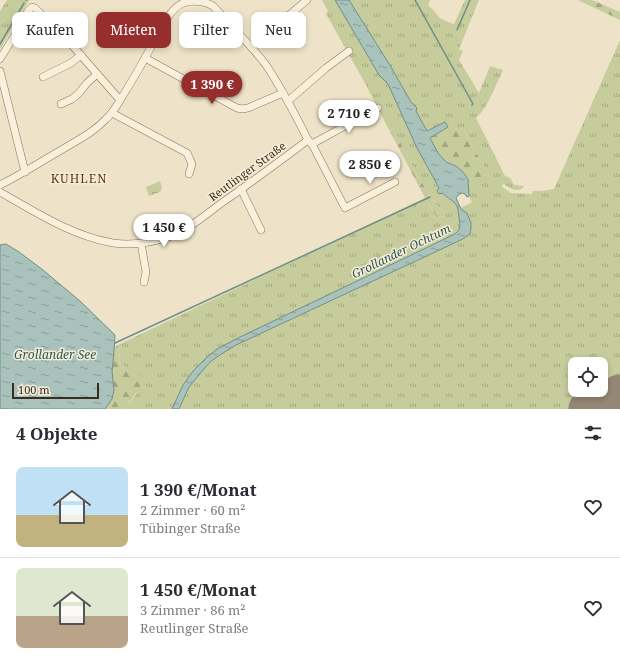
<!DOCTYPE html>
<html lang="de">
<meta charset="utf-8">
<style>
body{margin:0;font-family:"Noto Serif",serif;background:#f7f7f7;color:#2b2b33;height:100vh;display:flex;flex-direction:column;font-size:15px;white-space:nowrap}
*{box-sizing:border-box;margin:0}
p{font-size:13px;color:#7c7c81}
.icon{flex:none;width:22px;height:22px;fill:none;stroke:currentColor;stroke-width:2;stroke-linecap:round;stroke-linejoin:round}
.map{position:relative;height:409px;overflow:hidden}
.side{display:flex;flex-direction:column;background:#fff;flex:1}
.side>*{flex:none}
.guide{position:absolute;left:12px;top:12px;width:400px;height:36px;display:flex;gap:8px}
.fabs{position:absolute;left:568px;top:357px;display:grid;gap:8px}
.fabs a{display:grid;place-items:center;width:40px;height:40px;border-radius:8px;background:#fff;box-shadow:0 2px 6px #0003;font-size:20px}
.scale{position:absolute;left:12px;bottom:10px;width:87px;box-sizing:border-box;padding-left:4px;border:2px solid #3a2d20;border-top:0;font-size:11px;line-height:14px;white-space:nowrap;color:#3a2d20;-webkit-text-stroke:3px #f5edd7;paint-order:stroke}
.price{position:absolute;translate:-50% -34px;padding:0 9px;border-radius:14px;background:#fff;color:#222;font-size:13px;line-height:26px;filter:drop-shadow(0 1px 2px #0008)}
.price::after{content:'';position:absolute;left:50%;top:24px;width:12px;height:9px;margin-left:-6px;background:inherit;clip-path:polygon(0 0,100% 0,50% 100%)}
.price.on{background:#972e2e;color:#fff}
ul{padding:0;list-style:none}
li{display:flex;align-items:center;gap:12px;height:100px;padding:0 16px}
li+li{border-top:1px solid #e1e1e2}
li span{display:grid;place-items:center;flex:none;width:112px;height:80px;border-radius:8px;color:#555}
li>.icon{margin-inline-start:auto}
span .icon{width:48px;height:48px;fill:#fffc;stroke-width:1}
li b{font-size:17px}
h2{display:flex;justify-content:space-between;align-items:center;height:48px;padding:0 16px;font-size:17px}
.chip{padding:0 14px;border-radius:8px;background:#fff;box-shadow:0 2px 6px #0003;font-size:14px;line-height:36px}
.chip.on{background:#972e2e;color:#fff}
.map>svg:first-child{display:block}
</style>
<div class="map">
<svg width="620" height="409" viewBox="0 0 620 409">
<defs>
<pattern id="grass-tufts" width="24" height="20" patternUnits="userSpaceOnUse"><rect width="24" height="20" fill="#c6cc9c"/><path d="M3 7l-1-3M5 7V3M7 7l1-3M15 17l-1-3M17 17v-4M19 17l1-3" fill="none" stroke="#a2a67f"/></pattern>
<pattern id="forest-firs" width="22" height="20" patternUnits="userSpaceOnUse"><rect width="22" height="20" fill="#c6cc9c"/><path d="M5 1l3.5 6h-7zM16 11l3.5 6h-7z" fill="#a2a67f"/></pattern>
<pattern id="park-crowns" width="20" height="18" patternUnits="userSpaceOnUse"><rect width="20" height="18" fill="#c6cc9c"/><path d="M2 6a3 3 0 1 1 6 0M12 15a3 3 0 1 1 6 0" fill="none" stroke="#a2a67f"/></pattern>
<pattern id="water-ripples" width="26" height="14" patternUnits="userSpaceOnUse"><rect width="26" height="14" fill="#a9c2bb"/><path d="M2 4q2-2 4 0t4 0M15 11q2-2 4 0t4 0" fill="none" stroke="#8b9e98"/></pattern>
</defs>
<rect width="100%" height="100%" fill="#eee3c8"/>
<g fill="url(#grass-tufts)" fill-rule="evenodd">
<path d="M7 0H29L0 49V11Z"/>
<path d="M322 0H335L379 75 388 84 417 148 439 189 444 196 455 202 458 209 459 219 460 223V228L455 234 451 236 240 337 206 358 193 371 183 385 172 409H125L137 393 119 362 120 344 425 198 438 219 445 216C422 188 407 154 390 123L383 118 366 85 326 14 328 11Z"/>
<path d="M349 0H430L428 6C434 9 434 11 438 16 441 20 449 22 454 24L465 0H479L459 49 463 51 459 60 479 93 490 66 503 70C495 86 489 106 476 118L505 176 510 178 514 185 524 186V187C518 193 510 189 504 184L501 186 511 193 532 194 533 191H542L554 189 620 40V409H179L189 387 203 370 211 361 220 355 236 345 463 239 470 234 461 208 472 202 468 195V179L480 177 485 175V169L464 130 448 127 445 122 427 131 416 111V108L411 102 391 67ZM575 364H601V390H575Z"/>
</g>
<g fill="url(#forest-firs)">
<path d="M578 0H592L620 12V20Z"/>
<path d="M383 118 390 123C407 154 422 188 445 216L438 219 425 198Z"/>
<path d="M448 127 464 130 485 169V175L480 177 468 179 462 171 457 166 446 162 438 153 430 138Z"/>
<path d="M120 344 119 362 141 376 143 383 125 409H105L112 398 114 390 112 371 115 347Z"/>
</g>
<path fill="url(#park-crowns)" d="M160 181 162 188 160 192 149 196 146 187Z"/>
<g fill="url(#water-ripples)" stroke="#6f9088">
<path d="M335 0H349L391 67 411 102 417 108 416 111 427 131 445 122 448 127 430 138 438 153 446 162 456 166 462 171 468 179 469 196 467 197 465 194 462 193 458 195 456 198 461 209 467 213 471 223V228L470 234 463 239 236 345 220 355 211 361 203 370 189 387 179 409H172L183 385 193 371 206 358 217 349 240 337 451 236C456 234 460 230 460 224 460 224 459 218 459 218 458 212 459 208 455 203 451 199 446 197 442 193L439 194 437 191 439 188 417 148 388 84 379 75Z"/>
<path d="M6 244 19 252 43 270 80 301 115 335 114 352 112 371 114 390 112 399 105 409H0V245Z"/>
</g>
<g fill="none" stroke-linecap="round" stroke-linejoin="round">
<g stroke="#6f9088" stroke-width="1.5">
<path d="M26 0H27"/>
<path d="M415 0 473 104 472 105"/>
<path d="M457 30 470 0"/>
<path d="M0 44 24 3"/>
<path d="M115 343 430 197"/>
</g>
<path stroke="#948874" stroke-width="39" d="M588 409 620 394"/>
<defs>
<g id="minor">
<path d="M251 47 307 0"/>
<path d="M145 58 237 108 242 109 248 108 283 93"/>
<path d="M0 59 20 27 28 11 32 7 35 8 71 44 120 100"/>
<path d="M0 71 25 172"/>
<path d="M43 77 71 63 81 55"/>
<path d="M288 101 326 68 349 51"/>
<path d="M61 104 72 99 79 93 87 83 97 74"/>
<path d="M112 113 187 153 192 164 189 174"/>
<path d="M312 144 378 108"/>
<path d="M0 185C22 174 42 161 63 149 78 140 94 132 106 119 113 113 117 105 122 97 132 81 142 64 151 47 159 33 168 10 183 3 192 0 205 1 213 6 231 25 250 44 266 65 282 89 295 114 308 140L312 144 345 208 395 182"/>
<path d="M241 189 261 230"/>
<path d="M0 192C35 212 72 236 113 243 134 246 158 242 178 233 193 226 209 212 223 202 252 182 280 161 308 140"/>
<path d="M141 243 146 272 144 282"/>
</g>
</defs>
<use href="#minor" stroke="#89755d" stroke-width="8"/>
<use href="#minor" stroke="#f8f0db" stroke-width="7"/>
</g>
<g text-anchor="middle" dominant-baseline="central" stroke-width="3" stroke-linejoin="round" paint-order="stroke">
<g font-size="11" fill="#3a2d20" stroke="#f5edd7">
<text transform="translate(247 171) rotate(-36)">Reutlinger Straße</text>
</g>
<g font-size="12" letter-spacing="1" fill="#663021" stroke="#f5edd7">
<text x="79" y="178">KUHLEN</text>
</g>
<g font-size="12" font-style="italic" fill="#305957" stroke="#f5edd7">
<text transform="translate(401 251) rotate(-26)">Grollander Ochtum</text>
<text x="55" y="354">Grollander See</text>
</g>
</g>
</svg>
<div class="fabs">
<a><svg class="icon" aria-label="locate" viewBox="0 0 24 24"><circle cx="12" cy="12" r="6"/><path d="M12 2v4M12 18v4M2 12h4M18 12h4"/></svg></a>
</div>
<div class="scale">100 m</div>
<b class="price on" style="left:212px;top:105px">1 390 €</b>
<b class="price" style="left:349px;top:134px">2 710 €</b>
<b class="price" style="left:370px;top:185px">2 850 €</b>
<b class="price" style="left:164px;top:248px">1 450 €</b>
<div class="guide">
<a class="chip">Kaufen</a>
<a class="chip on">Mieten</a>
<a class="chip">Filter</a>
<a class="chip">Neu</a>
</div>
</div>
<section class="side">
<h2>4 Objekte<svg class="icon" aria-label="filters" viewBox="0 0 24 24"><path d="M4 7h16M4 17h16"/><circle cx="9" cy="7" r="2"/><circle cx="15" cy="17" r="2"/></svg></h2>
<ul>
<li><span style="background:linear-gradient(#bfe0f5 60%,#c2b280 0)"><svg class="icon" aria-label="home" viewBox="0 0 24 24"><path d="M3 11l9-7 9 7M6 9v11h12V9"/></svg></span><div><b>1 390 €/Monat</b><p>2 Zimmer · 60 m²</p><p>Tübinger Straße</p></div><svg class="icon" aria-label="heart" viewBox="0 0 24 24"><path d="M12 20l-8-8c-3-5 5-10 8-4 3-6 11-1 8 4z"/></svg></li>
<li><span style="background:linear-gradient(#dfe7d0 60%,#b9a48a 0)"><svg class="icon" aria-label="home" viewBox="0 0 24 24"><path d="M3 11l9-7 9 7M6 9v11h12V9"/></svg></span><div><b>1 450 €/Monat</b><p>3 Zimmer · 86 m²</p><p>Reutlinger Straße</p></div><svg class="icon" aria-label="heart" viewBox="0 0 24 24"><path d="M12 20l-8-8c-3-5 5-10 8-4 3-6 11-1 8 4z"/></svg></li>
</ul>
</section>
